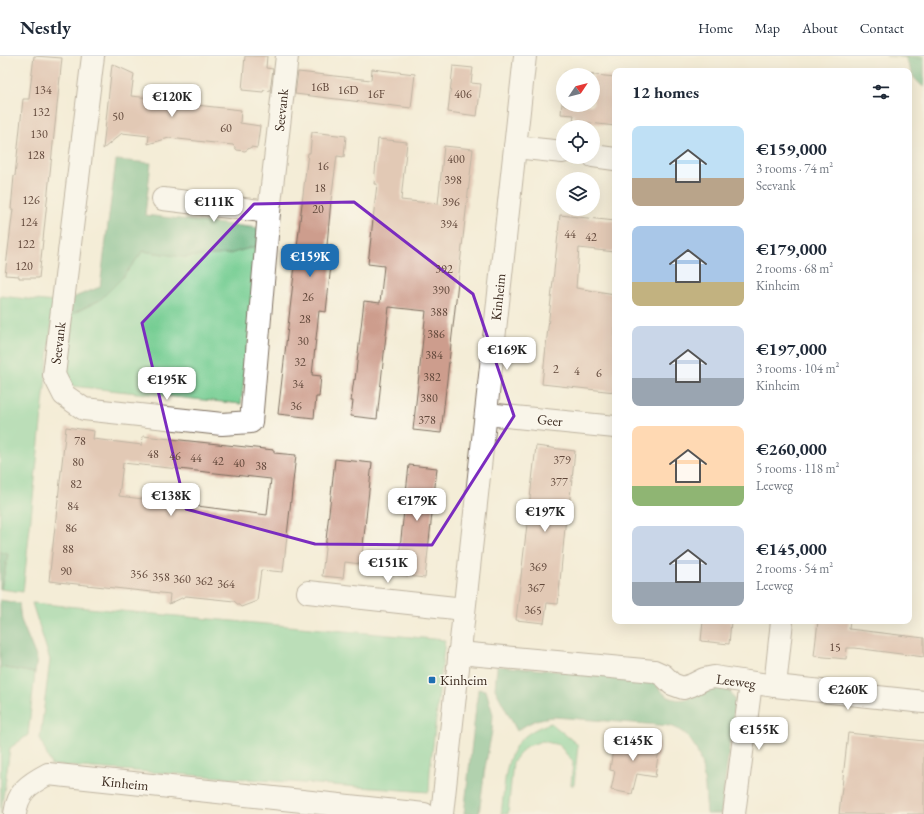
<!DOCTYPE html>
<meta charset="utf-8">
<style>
body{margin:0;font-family:"EB Garamond",serif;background:#f6f6f7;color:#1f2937;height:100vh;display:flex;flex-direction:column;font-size:15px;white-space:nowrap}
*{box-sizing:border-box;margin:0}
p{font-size:13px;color:#747a83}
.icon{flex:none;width:22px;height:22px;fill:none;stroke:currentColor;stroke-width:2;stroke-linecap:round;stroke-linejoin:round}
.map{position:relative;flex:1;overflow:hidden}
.drawer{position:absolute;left:612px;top:12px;width:300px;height:556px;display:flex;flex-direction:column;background:#fff;border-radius:8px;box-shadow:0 4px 16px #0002}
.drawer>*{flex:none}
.needle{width:26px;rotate:55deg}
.buttons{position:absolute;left:556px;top:12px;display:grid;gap:8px}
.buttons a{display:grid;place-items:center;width:44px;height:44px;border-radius:50%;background:#fff;box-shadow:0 4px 16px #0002;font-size:20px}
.price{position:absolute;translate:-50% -34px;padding:0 9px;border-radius:8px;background:#fff;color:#222;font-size:13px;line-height:26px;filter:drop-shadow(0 1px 2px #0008)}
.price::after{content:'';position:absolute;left:50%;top:24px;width:12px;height:9px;margin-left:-6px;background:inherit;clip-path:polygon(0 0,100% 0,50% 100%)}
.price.current{background:#1f6fb2;color:#fff}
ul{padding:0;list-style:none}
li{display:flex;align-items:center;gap:12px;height:100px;padding:0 20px}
li span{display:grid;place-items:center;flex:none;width:112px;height:80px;border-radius:8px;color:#555}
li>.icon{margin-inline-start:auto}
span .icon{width:48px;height:48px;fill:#fffc;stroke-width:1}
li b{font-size:17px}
h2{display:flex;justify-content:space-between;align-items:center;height:48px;padding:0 20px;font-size:17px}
header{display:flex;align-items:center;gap:24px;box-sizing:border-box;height:56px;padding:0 20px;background:#fff;border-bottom:1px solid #e0e1e3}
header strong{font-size:19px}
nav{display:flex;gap:22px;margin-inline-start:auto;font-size:14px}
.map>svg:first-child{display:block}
</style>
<header>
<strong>Nestly</strong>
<nav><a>Home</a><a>Map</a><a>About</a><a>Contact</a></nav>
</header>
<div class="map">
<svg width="924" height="758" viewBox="0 0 924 758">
<rect width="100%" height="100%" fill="#fbf7ec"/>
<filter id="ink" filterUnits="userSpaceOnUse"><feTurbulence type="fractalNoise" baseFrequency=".025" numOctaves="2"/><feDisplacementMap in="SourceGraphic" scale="8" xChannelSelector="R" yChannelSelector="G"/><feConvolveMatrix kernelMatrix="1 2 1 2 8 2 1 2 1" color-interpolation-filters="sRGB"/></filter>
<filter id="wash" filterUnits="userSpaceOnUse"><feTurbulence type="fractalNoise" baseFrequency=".012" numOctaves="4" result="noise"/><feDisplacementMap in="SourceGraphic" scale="16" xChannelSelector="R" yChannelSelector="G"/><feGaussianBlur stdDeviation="0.9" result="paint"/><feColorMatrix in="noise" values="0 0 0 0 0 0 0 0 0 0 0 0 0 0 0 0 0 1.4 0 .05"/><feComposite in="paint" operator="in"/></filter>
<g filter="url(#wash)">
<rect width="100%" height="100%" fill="#f4edd7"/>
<g fill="#74cd93" stroke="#587c58">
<path d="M886 0H924V3Z"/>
<path d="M260 189 241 348 62 329 70 259 100 244 122 222 143 195 184 201 229 198Z"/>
<path d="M0 240 54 246 23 536 1 533 8 499 0 497Z"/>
<path d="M32 547 445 584 430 715 429 736 51 709 40 682 50 604Z"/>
<path d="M0 611 35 617 28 679 10 692 1 758Z"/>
<path d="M551 667 578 689 574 729H571L573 706 559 689 542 685 525 691 513 706 508 758H501C507 715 502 682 551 667Z"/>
</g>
<g fill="#5fb07d" stroke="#4d6d4e">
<path d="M905 1 924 3V32L914 22Z"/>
<path d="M116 104 151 107 145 159 258 172 260 189 229 198 184 201 143 195 122 222 100 244 70 259 72 242 100 231Z"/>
<path d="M0 496 8 498 1 533H0Z"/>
<path d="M0 544 19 547 21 564 37 603 35 617 0 611Z"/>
<path d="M497 610 654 623C664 648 687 649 705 632H728L735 644 721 758H707C704 727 706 683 671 670L554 661C538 662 530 666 517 675L495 633Z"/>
<path d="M478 633 486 634 493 658 492 675 485 712 479 758H464Z"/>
</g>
<g id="blocks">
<g fill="#cd9d8d" fill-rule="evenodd">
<path d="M34 0 62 2 39 222H19V220L5 219 13 153H11L14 120H15L23 43H29Z"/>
<path d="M245 0H267L266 12 273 13 270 35 264 34 263 36 242 34Z"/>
<path d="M112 8 134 18 131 40 189 46 196 49 241 54 240 67 260 70 257 92 251 91 245 95 237 94 233 89 169 82 148 88 149 80 122 77 103 93Z"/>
<path d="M453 10 473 12 471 27 481 28 477 60 448 56Z"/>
<path d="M372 13 415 18 411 52 295 38 298 16 371 24Z"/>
<path d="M565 16 615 21V70L573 65 574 59 561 58 563 36V49H593V19H565Z"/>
<path d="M312 76 346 80 344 101 337 100 331 144 327 189 333 190 326 256 319 255 312 319 321 320 319 341H316L314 362 278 358 304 130 308 97H310Z"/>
<path d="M378 83 407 86 401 144 438 148 444 90 473 93 441 377 413 374 426 255 389 251 377 363 351 360 353 345H351L354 323 355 324 364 245 380 247 384 210 368 208 377 128H374Z"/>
<path d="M560 159 615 165V196L579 192 576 232 615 238V336L542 328Z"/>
<path d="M66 371 94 375 93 383 142 389 143 380 274 394V397L296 399 283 516 261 514 257 545 241 551 234 545 186 540 169 548 170 538 49 525ZM123 407 271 423 267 459 119 440Z"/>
<path d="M536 390 575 395 568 460H566L558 548 547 547 544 567 516 564Z"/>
<path d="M335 403 372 407 361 508 345 506 343 522 322 520Z"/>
<path d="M409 409 437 412 425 522 397 519Z"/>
<path d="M703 565H731L729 588 701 585Z"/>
<path d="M818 565H850L849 573 924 582V601L855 592H847L846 603 814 600Z"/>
<path d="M848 677 924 685V758H839Z"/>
<path d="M615 679 660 686 655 721 637 718 632 738 611 734 615 715 610 714Z"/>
</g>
</g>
</g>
<g filter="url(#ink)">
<use href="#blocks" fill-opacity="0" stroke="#7c6e5f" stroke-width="1"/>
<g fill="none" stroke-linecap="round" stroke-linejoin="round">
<defs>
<g id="street">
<path d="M93 0 54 319 64 339 84 353 222 368 251 366 269 156 287 0"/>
<path d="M515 91 563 96"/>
<path d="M593 100 615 103"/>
<path d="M163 143 269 156"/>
<path d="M486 358 615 371"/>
<path d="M308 536 464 553"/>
<path d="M459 597 654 615 663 619 672 628 683 632 692 629 704 623 714 621 775 630 924 646"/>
<path d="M775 630 782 565"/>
<path d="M15 758C18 735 29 728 48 718L424 758"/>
<path d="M442 758 525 0"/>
<path d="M734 758 751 627"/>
</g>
</defs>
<use href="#street" stroke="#7c6e5f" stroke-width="24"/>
<use href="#street" stroke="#fff" stroke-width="22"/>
</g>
</g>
<path d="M0 0H924V758H0ZM354 146 473 238 514 360 432 489 315 488 186 453 142 267 254 148Z" fill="#f4edd7" fill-opacity=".55" fill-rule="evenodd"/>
<path fill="none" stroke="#7b2cbf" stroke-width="3" stroke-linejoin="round" d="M354 146 473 238 514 360 432 489 315 488 186 453 142 267 254 148Z"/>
<rect fill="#1f6fb2" stroke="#fbf7ec" stroke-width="1.5" x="428" y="620" width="8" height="8" rx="2"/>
<g text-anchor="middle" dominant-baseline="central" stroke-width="3" stroke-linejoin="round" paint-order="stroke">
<g font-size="12" fill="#60473a">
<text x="320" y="31">16B</text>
<text x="43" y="34">134</text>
<text x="348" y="34">16D</text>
<text x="376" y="38">16F</text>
<text x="463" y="38">406</text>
<text x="41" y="56">132</text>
<text x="118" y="60">50</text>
<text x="226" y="72">60</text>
<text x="39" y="78">130</text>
<text x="36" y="99">128</text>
<text x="456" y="103">400</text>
<text x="323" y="110">16</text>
<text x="453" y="124">398</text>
<text x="320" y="132">18</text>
<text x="31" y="144">126</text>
<text x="451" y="146">396</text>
<text x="318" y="153">20</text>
<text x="29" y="166">124</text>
<text x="449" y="168">394</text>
<text x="570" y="178">44</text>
<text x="591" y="181">42</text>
<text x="26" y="188">122</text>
<text x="24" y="210">120</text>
<text x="444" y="213">392</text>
<text x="441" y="234">390</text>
<text x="308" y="241">26</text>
<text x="439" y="256">388</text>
<text x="305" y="263">28</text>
<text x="436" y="278">386</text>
<text x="303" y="285">30</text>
<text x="434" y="299">384</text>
<text x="300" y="306">32</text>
<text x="556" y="313">2</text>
<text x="577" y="315">4</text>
<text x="599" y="317">6</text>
<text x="432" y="321">382</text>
<text x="298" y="328">34</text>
<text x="429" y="342">380</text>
<text x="296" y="350">36</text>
<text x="427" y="364">378</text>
<text x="80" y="385">78</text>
<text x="153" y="398">48</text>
<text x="175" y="400">46</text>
<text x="196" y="402">44</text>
<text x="562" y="404">379</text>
<text x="218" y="405">42</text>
<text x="78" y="406">80</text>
<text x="239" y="407">40</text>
<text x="261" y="410">38</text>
<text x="559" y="426">377</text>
<text x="76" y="428">82</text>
<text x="73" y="450">84</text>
<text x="71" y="472">86</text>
<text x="68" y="493">88</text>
<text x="538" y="511">369</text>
<text x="66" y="515">90</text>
<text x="139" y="518">356</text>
<text x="161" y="521">358</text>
<text x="182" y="523">360</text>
<text x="204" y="525">362</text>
<text x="226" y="528">364</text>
<text x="536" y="532">367</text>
<text x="533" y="554">365</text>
<text x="835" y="591">15</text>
</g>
<g font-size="14" fill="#3b2a1e" stroke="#fbf7ec">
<text transform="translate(281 54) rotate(-84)">Seevank</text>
<text transform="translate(498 241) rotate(-84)">Kinheim</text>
<text transform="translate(58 287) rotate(-83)">Seevank</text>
<text transform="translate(550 364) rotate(6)">Geer</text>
<text transform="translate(736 625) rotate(7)">Leeweg</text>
<text transform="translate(125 727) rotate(6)">Kinheim</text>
</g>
<g font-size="14" fill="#3b2a1e" stroke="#fbf7ec" text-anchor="start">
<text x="440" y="624">Kinheim</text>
</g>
</g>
</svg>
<div class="buttons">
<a><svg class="needle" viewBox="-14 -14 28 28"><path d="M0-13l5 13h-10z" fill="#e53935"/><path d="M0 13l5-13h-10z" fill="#747a83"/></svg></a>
<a><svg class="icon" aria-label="locate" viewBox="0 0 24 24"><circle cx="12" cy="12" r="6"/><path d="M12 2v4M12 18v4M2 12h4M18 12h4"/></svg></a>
<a><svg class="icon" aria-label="layers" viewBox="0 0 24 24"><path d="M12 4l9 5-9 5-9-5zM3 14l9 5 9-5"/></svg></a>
</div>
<b class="price" style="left:172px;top:62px">€120K</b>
<b class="price" style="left:214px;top:167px">€111K</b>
<b class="price current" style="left:310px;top:222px">€159K</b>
<b class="price" style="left:507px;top:315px">€169K</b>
<b class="price" style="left:167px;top:345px">€195K</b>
<b class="price" style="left:171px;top:461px">€138K</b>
<b class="price" style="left:417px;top:466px">€179K</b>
<b class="price" style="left:545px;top:477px">€197K</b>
<b class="price" style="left:388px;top:528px">€151K</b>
<b class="price" style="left:848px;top:655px">€260K</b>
<b class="price" style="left:759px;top:695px">€155K</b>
<b class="price" style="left:633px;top:706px">€145K</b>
<section class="drawer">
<h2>12 homes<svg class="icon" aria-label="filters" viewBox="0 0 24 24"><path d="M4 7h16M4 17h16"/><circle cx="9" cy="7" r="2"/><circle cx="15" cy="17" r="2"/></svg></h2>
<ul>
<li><span style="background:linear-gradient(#bfe0f5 65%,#b9a48a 0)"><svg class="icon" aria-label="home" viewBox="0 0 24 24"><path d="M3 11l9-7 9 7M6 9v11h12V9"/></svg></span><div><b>€159,000</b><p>3 rooms · 74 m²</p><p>Seevank</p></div></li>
<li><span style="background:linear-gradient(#a9c7e8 70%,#c2b280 0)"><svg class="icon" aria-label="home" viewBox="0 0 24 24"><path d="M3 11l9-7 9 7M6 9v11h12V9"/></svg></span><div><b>€179,000</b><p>2 rooms · 68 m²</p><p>Kinheim</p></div></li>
<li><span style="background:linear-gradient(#c9d6e8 65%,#9aa5b1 0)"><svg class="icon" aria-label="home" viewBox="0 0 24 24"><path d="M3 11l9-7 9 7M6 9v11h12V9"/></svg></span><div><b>€197,000</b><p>3 rooms · 104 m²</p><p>Kinheim</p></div></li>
<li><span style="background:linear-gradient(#ffd9b3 75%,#8fb573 0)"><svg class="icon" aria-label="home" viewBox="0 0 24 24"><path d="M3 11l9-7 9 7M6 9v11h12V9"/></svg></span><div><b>€260,000</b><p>5 rooms · 118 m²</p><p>Leeweg</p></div></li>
<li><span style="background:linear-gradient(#c9d6e8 70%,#9aa5b1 0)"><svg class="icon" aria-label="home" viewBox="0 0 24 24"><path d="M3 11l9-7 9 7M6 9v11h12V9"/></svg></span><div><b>€145,000</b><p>2 rooms · 54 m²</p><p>Leeweg</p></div></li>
</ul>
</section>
</div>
